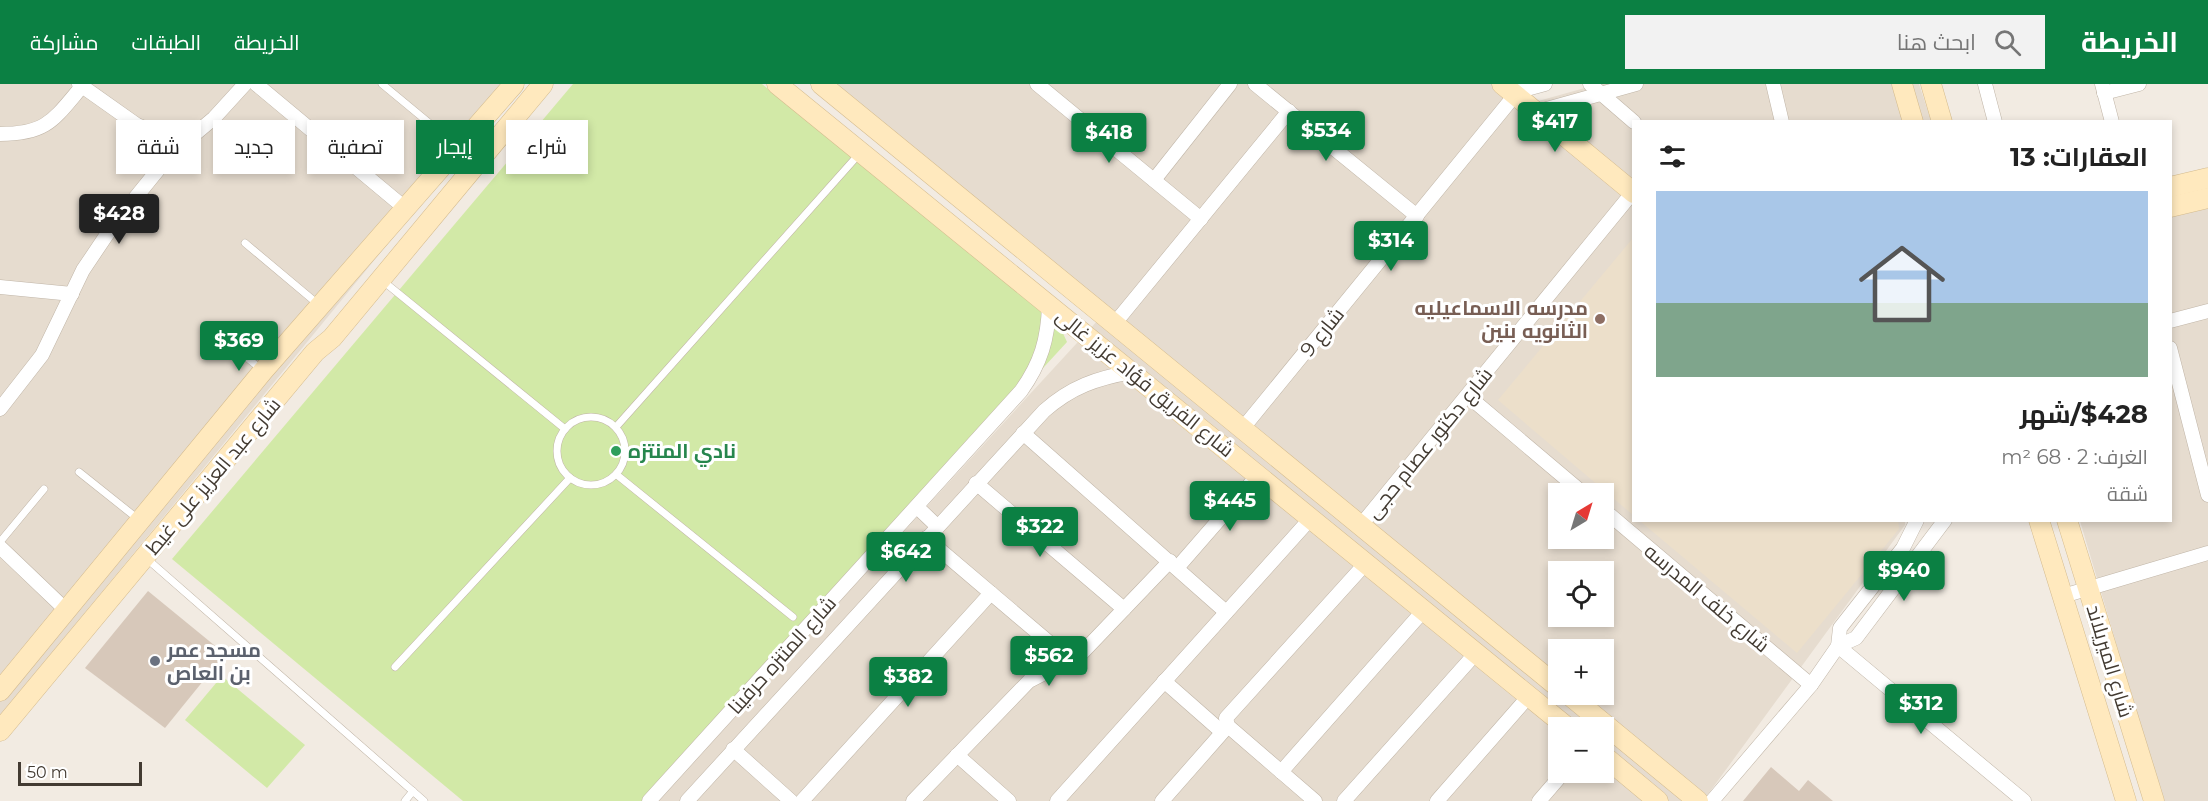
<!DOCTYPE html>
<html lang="ar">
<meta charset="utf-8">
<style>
body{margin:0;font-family:Montserrat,Cairo,sans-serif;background:#f2f2f2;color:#222;direction:rtl;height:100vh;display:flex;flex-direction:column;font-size:22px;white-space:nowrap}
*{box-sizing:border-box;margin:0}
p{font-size:20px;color:#767676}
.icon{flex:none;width:33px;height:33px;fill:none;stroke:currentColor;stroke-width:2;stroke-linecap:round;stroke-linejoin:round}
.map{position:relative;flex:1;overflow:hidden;direction:ltr}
.sheet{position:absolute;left:1632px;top:36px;width:540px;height:402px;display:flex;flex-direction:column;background:#fff;border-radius:0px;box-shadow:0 3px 9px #0003;direction:rtl}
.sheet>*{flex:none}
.hud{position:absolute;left:18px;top:36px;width:570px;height:54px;direction:rtl;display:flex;gap:12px}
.needle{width:39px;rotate:38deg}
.fabs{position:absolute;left:1548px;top:399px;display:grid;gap:12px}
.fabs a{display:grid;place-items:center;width:66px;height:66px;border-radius:0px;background:#fff;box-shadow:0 3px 9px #0003;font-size:30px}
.scale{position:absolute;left:18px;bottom:15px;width:124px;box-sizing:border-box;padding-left:6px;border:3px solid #433b32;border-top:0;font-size:16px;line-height:21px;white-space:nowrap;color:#433b32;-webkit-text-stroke:4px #fff;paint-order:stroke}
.price{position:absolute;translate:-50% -51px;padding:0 14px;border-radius:6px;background:#0b8043;color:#fff;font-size:20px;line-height:39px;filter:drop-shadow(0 2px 3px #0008)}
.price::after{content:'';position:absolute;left:50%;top:36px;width:18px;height:14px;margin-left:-9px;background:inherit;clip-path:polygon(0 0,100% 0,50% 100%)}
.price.active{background:#222;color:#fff}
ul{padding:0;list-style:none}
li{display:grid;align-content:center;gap:12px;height:318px;padding:0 24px}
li+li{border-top:2px solid #e0e0e0}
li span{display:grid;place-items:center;height:186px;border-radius:0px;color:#555}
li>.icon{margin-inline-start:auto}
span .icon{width:108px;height:108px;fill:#fffc;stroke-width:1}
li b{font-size:26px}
h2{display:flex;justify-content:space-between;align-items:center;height:72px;padding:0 24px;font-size:26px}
.chip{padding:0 21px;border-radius:0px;background:#fff;box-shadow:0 3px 9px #0003;font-size:21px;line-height:54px}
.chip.active{background:#0b8043;color:#fff}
header{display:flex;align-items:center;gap:36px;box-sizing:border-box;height:84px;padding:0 30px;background:#0b8043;color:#fff}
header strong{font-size:28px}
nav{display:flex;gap:33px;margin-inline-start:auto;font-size:21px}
.search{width:420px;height:54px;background:#f2f2f2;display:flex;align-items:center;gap:15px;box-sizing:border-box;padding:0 21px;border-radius:0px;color:#767676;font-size:22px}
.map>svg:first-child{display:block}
</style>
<header>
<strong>الخريطة</strong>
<div class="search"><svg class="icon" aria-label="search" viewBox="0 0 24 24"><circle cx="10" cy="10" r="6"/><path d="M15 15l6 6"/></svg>ابحث هنا</div>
<nav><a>الخريطة</a><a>الطبقات</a><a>مشاركة</a></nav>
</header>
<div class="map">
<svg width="2208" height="717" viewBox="0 0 2208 717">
<rect width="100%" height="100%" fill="#f2ebe2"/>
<g fill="#e6dccf" fill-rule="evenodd">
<path d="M0 0H519L0 632Z"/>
<path d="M810 0H1495L1520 22 1599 0H1919L1931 37 1634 38V436L1905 437V441L1703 717H656L1099 235ZM1558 410H1604V454H1558ZM1558 488H1604V532H1558ZM1558 566H1604V610H1558ZM1558 644H1604V688H1558Z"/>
<path d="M2208 106V717H2163L2080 437 2170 436 2171 116Z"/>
</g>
<g fill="#ecdfca">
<path d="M1633 154V431L1498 316Z"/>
<path d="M1898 436 1899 445 1797 569 1640 437Z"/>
</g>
<g fill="#d2e9a7">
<path d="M573 0H762L1050 235 1061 245 1067 258 645 717H463L172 475Z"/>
<path d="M222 592 305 661 267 704 185 636Z"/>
</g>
<g fill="#d7c8ba">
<path d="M148 507 225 570 165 644 85 584Z"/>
<path d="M1771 683 1799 707 1808 696 1833 717H1743Z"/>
</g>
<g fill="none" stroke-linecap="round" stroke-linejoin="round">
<defs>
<g id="lane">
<path d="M382 0 457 62"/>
<path d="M245 159 319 221"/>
<path d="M383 197 565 345"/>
<path d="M226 257 261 285"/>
<circle cx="591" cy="367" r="34"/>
<path d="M616 343 860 69"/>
<path d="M79 388 138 435"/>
<path d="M617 391 793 533"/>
<path d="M0 458 44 405"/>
<path d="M146 474 424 717"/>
<path d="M395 583 570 394"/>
<path d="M405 717 413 707"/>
</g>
<g id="street">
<path d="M79 0 137 41 182 60"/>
<path d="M256 0 406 125"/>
<path d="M1037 0 1201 135"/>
<path d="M1255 0 1417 132"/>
<path d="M1590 0 1634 38"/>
<path d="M1773 0 1782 38"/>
<path d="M1985 0 1995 38"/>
<path d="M2102 0 2112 38"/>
<path d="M1512 9 1545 0"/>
<path d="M2104 9 2139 0"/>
<path d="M1536 28 1636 0"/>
<path d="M0 50C48 50 54 35 84 0"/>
<path d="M1154 96 1230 0"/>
<path d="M0 203 72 210"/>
<path d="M2170 237 2208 227"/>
<path d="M1115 239 1289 27"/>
<path d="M2170 264 2208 411"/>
<path d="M1468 312 1584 410"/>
<path d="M0 325 42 271 83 186 114 140 170 71 214 34 245 0"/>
<path d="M1243 344 1515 11"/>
<path d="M1023 349 1226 528"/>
<path d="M976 399 1124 525"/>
<path d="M917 423 937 442"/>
<path d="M1604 426 1811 601"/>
<path d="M1361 441 1633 108"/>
<path d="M926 454 1071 577"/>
<path d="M0 463 66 526"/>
<path d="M1177 484 1258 391"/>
<path d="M2063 512 2208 469"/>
<path d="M1838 562 2024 717"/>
<path d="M1838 562 1856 554 1945 436"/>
<path d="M1164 597 1222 648"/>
<path d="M733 665 791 717"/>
<path d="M957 671 1009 717"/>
<path d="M1281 688 1424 526"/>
<path d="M649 717 1021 307C1041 279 1048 255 1049 221"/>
<path d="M687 717 1044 327C1071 303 1097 294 1132 288"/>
<path d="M802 717 991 509"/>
<path d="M913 717 1029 597 1081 570 1170 477"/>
<path d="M1057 717 1311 434"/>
<path d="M1162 717 1228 642"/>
<path d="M1315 717 1228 642 1226 634 1366 479"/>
<path d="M1344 717 1476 569"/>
<path d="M1437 717 1529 612"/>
<path d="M1539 717 1564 688"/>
<path d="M1712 717 1811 601 1838 562 1840 544 1903 464 1917 436"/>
</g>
<g id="secondary">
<path d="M777 0 1568 644"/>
<path d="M821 0 1558 603"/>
<path d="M1502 0 1634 109"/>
<path d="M1902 0 1913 38"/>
<path d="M1931 0 1942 38"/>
<path d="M2170 103 2208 94"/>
<path d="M2170 123 2208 114"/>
<path d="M2039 436 2126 717"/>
<path d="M2067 436 2154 717"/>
<path d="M0 607 263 287 514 0"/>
<path d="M1568 610 1698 717"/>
<path d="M0 647 315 268 332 254 543 0"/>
<path d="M1604 672 1658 717"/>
</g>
</defs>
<use href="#lane" stroke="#c0b5a7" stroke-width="8"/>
<use href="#street" stroke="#c0b5a7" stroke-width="15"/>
<use href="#secondary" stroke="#d4bb8e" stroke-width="21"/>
<use href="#lane" stroke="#fff" stroke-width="7"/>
<use href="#street" stroke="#fff" stroke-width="14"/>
<use href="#secondary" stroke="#ffe9be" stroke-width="20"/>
</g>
<circle fill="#8d6e63" stroke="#fff" stroke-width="2" cx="1600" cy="235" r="6"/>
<circle fill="#2e9e5b" stroke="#fff" stroke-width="2" cx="616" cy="367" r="6"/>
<circle fill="#6b7280" stroke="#fff" stroke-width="2" cx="155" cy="577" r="6"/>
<g text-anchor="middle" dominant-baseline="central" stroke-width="6" stroke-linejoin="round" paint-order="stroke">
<g font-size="20" font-weight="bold" fill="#785e54" stroke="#fff" text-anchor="end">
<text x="1588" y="224">مدرسه الاسماعيليه<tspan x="1588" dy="23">الثانويه بنين</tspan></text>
</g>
<g font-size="20" fill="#433b32" stroke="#fff">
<text transform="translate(1322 248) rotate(-51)">شارع 9</text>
<text transform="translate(1145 299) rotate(39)">شارع الفريق فؤاد عزيز غالى</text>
<text transform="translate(1429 359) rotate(-51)">شارع دكتور عصام حجى</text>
<text transform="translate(213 392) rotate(-50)">شارع عبد العزيز على غيط</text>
<text transform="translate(1707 514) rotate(40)">شارع خلف المدرسه</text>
<text transform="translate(782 571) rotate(-48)">شارع المتنزه حرفينا</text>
<text transform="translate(2110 577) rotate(73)">شارع الميريلاند</text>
</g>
<g font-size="20" font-weight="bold" fill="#27864d" stroke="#fff" text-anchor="start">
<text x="628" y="367">نادي المنتزه</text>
</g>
<g font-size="20" font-weight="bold" fill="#5b616d" stroke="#fff" text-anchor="start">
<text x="167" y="566">مسجد عمر<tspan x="167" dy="23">بن العاص</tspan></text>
</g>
</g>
</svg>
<div class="fabs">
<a><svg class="needle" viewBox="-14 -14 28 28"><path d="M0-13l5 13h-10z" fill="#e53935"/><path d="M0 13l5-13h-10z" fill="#767676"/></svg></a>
<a><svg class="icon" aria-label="locate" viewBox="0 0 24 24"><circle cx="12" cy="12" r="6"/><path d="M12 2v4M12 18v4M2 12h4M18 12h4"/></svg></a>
<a>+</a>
<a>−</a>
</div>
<div class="scale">50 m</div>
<b class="price" style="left:1555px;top:69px">$417</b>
<b class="price" style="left:1326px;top:78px">$534</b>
<b class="price" style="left:1109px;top:80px">$418</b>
<b class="price active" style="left:119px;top:161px">$428</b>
<b class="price" style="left:1391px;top:188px">$314</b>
<b class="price" style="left:239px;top:288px">$369</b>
<b class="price" style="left:1230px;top:448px">$445</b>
<b class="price" style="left:1040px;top:474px">$322</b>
<b class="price" style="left:906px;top:499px">$642</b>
<b class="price" style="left:1904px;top:518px">$940</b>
<b class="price" style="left:1049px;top:603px">$562</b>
<b class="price" style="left:908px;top:624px">$382</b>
<b class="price" style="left:1921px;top:651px">$312</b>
<div class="hud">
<a class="chip">شراء</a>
<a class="chip active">إيجار</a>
<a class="chip">تصفية</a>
<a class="chip">جديد</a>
<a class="chip">شقة</a>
</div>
<section class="sheet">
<h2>العقارات: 13<svg class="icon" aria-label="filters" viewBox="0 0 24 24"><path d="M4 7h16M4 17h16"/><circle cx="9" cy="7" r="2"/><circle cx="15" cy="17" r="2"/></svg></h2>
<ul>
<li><span style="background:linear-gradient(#a9c7e8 60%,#7fa58c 0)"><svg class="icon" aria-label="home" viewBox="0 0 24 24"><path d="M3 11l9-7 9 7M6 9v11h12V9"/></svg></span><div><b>$428/شهر</b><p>الغرف: 2 · 68 m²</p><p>شقة</p></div></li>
</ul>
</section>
</div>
